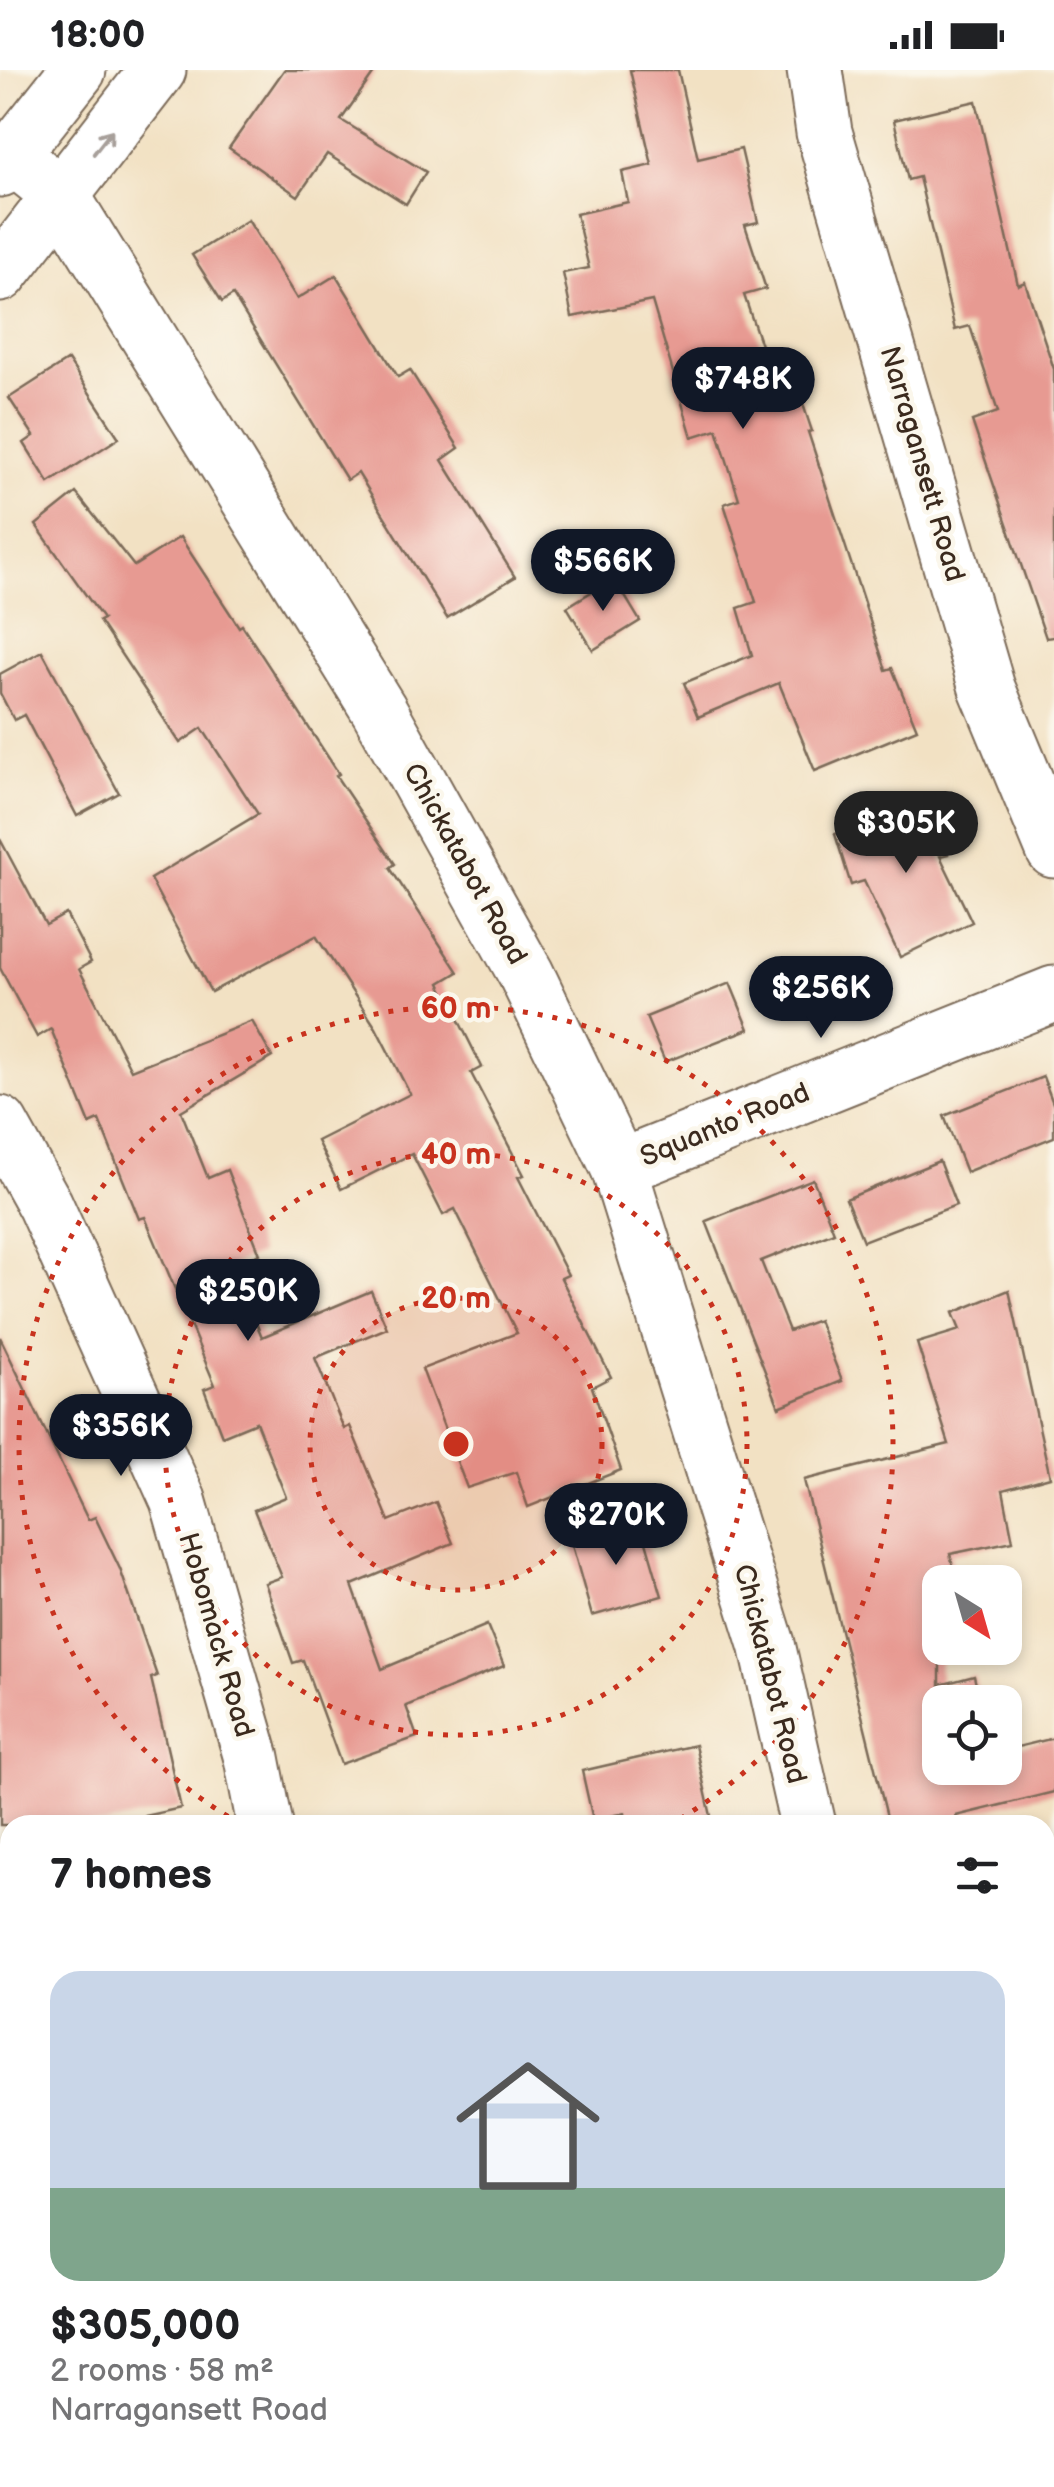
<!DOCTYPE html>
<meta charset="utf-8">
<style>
body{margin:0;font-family:"Balsamiq Sans",sans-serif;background:#f6f6f6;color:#202124;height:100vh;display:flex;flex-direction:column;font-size:38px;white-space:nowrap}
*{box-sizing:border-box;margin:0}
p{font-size:32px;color:#757577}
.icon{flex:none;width:55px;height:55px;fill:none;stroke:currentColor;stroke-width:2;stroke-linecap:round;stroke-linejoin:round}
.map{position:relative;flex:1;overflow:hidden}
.sheet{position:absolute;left:0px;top:1745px;width:1055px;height:672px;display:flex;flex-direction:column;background:#fff;border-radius:30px 30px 0 0;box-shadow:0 5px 15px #0003}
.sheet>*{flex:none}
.needle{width:65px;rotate:143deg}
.fabs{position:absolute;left:922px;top:1495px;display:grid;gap:20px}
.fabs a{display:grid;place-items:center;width:100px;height:100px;border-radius:20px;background:#fff;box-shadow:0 5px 15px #0003;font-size:50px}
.price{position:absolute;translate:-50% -85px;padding:0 22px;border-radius:35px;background:#111827;color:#fff;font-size:32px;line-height:65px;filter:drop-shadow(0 2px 5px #0008)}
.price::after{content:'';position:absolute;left:50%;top:60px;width:30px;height:22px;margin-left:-15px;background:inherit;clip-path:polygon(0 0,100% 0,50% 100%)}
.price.active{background:#222;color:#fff}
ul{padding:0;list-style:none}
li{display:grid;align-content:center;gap:20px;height:530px;padding:0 50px}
li span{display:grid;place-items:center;height:310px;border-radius:30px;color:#555}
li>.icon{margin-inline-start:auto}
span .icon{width:180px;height:180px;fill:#fffc;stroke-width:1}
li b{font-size:42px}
h2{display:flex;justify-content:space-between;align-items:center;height:120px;padding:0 50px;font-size:42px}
.status{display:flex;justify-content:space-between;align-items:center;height:70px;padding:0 50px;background:#fff;direction:ltr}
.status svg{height:28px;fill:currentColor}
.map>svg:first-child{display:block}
</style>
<div class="status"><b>18:00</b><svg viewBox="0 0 49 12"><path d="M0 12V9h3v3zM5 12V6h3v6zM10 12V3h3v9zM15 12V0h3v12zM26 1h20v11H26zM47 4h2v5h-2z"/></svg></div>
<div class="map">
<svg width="1054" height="2417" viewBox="0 0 1054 2417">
<rect width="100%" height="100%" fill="#fbf7ec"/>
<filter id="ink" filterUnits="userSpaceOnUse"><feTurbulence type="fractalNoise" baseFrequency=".01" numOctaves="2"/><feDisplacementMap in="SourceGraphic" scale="20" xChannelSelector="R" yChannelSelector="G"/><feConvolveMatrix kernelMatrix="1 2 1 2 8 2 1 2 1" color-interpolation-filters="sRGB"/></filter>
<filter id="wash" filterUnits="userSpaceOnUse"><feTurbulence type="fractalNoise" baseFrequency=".0048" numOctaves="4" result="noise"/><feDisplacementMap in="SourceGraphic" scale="40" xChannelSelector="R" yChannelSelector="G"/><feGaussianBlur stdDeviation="2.25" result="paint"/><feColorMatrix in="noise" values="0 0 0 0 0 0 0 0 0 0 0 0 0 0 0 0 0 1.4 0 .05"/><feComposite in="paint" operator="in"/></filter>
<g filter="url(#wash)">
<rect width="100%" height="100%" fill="#f2e1c3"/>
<g id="blocks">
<g fill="#e79a92">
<path d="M284 0H376L341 50 426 102 406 134 327 84 298 126 229 78Z"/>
<path d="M630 0H678L698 89 741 79 758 152 745 155 766 219 744 225 771 305 791 298 812 361 808 362 886 600 892 598 917 659 815 701 779 613 698 647 684 613 752 585 738 538 756 532 724 434 739 429 717 359 692 367 652 231 572 247 563 203 589 198 576 144 628 132 622 102 652 95Z"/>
<path d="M976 31 1018 215 1025 212 1054 299V567L1046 568 972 351 998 342 970 256 955 260 919 107 908 110 894 50Z"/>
<path d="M248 150 297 229 336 205 398 307 410 300 459 378 442 390 515 507 447 548 358 403 347 410 233 225 222 232 192 185Z"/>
<path d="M68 290 119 368 49 413 24 373 34 366 9 328Z"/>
<path d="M76 423 134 496 180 467 239 557 242 555 339 704 336 706 395 794 390 798 458 902 440 913 482 997 471 1003 524 1105 518 1107 568 1205 561 1208 611 1307 592 1317 621 1400 528 1437 516 1402 467 1418 422 1299 517 1263 455 1139 443 1145 412 1084 341 1119 317 1071 410 1024 376 958 316 866 211 922 150 809 258 744 202 658 180 673 99 551 103 549 36 455Z"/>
<path d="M614 508 640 551 593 580 567 537Z"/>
<path d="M42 581 119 723 77 746 24 645 14 650 0 623V604Z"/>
<path d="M932 733 948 784 940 786 972 852 900 887 864 811 851 815 835 764Z"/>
<path d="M0 769 46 855 66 844 91 892 79 899 131 1000 252 951 272 987 181 1041 208 1108 227 1100 260 1184 232 1195 262 1267 371 1221 387 1258 315 1288 344 1359 350 1356 389 1451 436 1432 453 1473 352 1515 382 1599 487 1555 504 1596 406 1636 417 1667 341 1694 303 1590 293 1593 265 1513 282 1507 254 1440 286 1427 256 1352 222 1366 204 1319 215 1315 145 1147 139 1149 99 1050 90 1054 51 959 37 967 0 898Z"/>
<path d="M730 913 749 959 665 992 646 947Z"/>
<path d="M1043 1007 1054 1036V1067L966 1102 944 1046Z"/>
<path d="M939 1091 956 1135 863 1171 846 1129Z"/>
<path d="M813 1109 834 1162 761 1191 789 1261 818 1250 842 1311 779 1337 706 1151Z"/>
<path d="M1009 1220 1050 1407 1003 1420 1013 1471 950 1484 957 1512H940V1615L974 1606 980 1632H940V1698H1005V1680L1054 1668V1722L956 1746 958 1755H889L804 1410 949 1374 917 1273 960 1260 953 1243Z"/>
<path d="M0 1267 88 1450 95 1447 120 1499 157 1606 151 1608 181 1738 103 1755H0Z"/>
<path d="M640 1451 662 1526 592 1546 570 1468Z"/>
<path d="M695 1675 711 1746 671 1755H627L625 1743 593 1750 582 1701Z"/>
</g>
</g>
</g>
<g filter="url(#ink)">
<use href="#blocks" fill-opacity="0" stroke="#7b6a58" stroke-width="2.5"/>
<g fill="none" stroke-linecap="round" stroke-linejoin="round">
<defs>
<g id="street">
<path d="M815 0 824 62 987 618 1054 780"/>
<path d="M11 85 61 125 379 640 526 904 619 1098 767 1574 808 1755"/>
<path d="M0 1054 45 1135 178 1430 252 1688 265 1755"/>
<path d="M619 1098 1054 924"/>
<path d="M0 2365 10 2364"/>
<path d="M957 2408 963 2417"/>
</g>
<g id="secondary">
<path d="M0 99 78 0"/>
<path d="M0 204 158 0"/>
</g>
</defs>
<use href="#street" stroke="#7b6a58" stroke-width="59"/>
<use href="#secondary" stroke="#7b6a58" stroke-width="59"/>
<use href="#street" stroke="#fff" stroke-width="55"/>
<use href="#secondary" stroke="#fff" stroke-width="55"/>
</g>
<defs><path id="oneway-shaft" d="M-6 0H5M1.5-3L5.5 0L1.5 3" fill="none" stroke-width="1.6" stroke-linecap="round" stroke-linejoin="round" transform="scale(2.5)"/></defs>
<use stroke="#a79f9a" href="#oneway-shaft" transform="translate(103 72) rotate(-52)"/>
</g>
<circle cx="456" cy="1374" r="146" fill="#c8321e" fill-opacity=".12"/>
<g fill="none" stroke="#c8321e" stroke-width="5" stroke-dasharray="5 10">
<circle cx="456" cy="1374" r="146"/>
<circle cx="456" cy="1374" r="291"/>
<path d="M241 1754A437 437 0 1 1 671 1754"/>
</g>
<g text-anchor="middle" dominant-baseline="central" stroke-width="9" stroke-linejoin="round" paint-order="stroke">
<g font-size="28" fill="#3b2a1e" stroke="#fbf7ec">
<text transform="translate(922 394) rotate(74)">Narragansett Road</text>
<text transform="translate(465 794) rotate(61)">Chickatabot Road</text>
<text transform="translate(725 1055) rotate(-22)">Squanto Road</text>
<text transform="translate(216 1565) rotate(74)">Hobomack Road</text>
<text transform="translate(770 1604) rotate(76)">Chickatabot Road</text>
</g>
</g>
<circle cx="456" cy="1374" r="15" fill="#c8321e" stroke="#fbf7ec" stroke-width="5"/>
<g font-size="30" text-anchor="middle" font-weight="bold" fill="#c8321e" stroke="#fbf7ec" stroke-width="9" stroke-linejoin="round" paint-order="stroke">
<text x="456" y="948">60 m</text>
<text x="456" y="1094">40 m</text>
<text x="456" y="1238">20 m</text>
</g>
</svg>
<div class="fabs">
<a><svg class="needle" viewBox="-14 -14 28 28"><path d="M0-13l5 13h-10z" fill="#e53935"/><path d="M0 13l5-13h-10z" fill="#757577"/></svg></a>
<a><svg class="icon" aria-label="locate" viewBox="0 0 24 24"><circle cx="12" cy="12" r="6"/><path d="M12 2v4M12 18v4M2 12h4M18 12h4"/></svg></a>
</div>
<b class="price" style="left:743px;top:362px">$748K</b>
<b class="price" style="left:603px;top:544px">$566K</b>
<b class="price active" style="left:906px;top:806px">$305K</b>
<b class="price" style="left:821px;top:971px">$256K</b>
<b class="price" style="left:248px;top:1274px">$250K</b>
<b class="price" style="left:121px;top:1409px">$356K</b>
<b class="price" style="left:616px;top:1498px">$270K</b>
<section class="sheet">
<h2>7 homes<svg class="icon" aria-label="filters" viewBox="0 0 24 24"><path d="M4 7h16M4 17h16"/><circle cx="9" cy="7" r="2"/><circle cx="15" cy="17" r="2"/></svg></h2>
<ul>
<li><span style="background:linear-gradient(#c9d6e8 70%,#7fa58c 0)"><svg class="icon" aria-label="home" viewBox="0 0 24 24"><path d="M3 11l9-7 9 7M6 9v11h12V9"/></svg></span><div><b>$305,000</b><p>2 rooms · 58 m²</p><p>Narragansett Road</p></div></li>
</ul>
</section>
</div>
